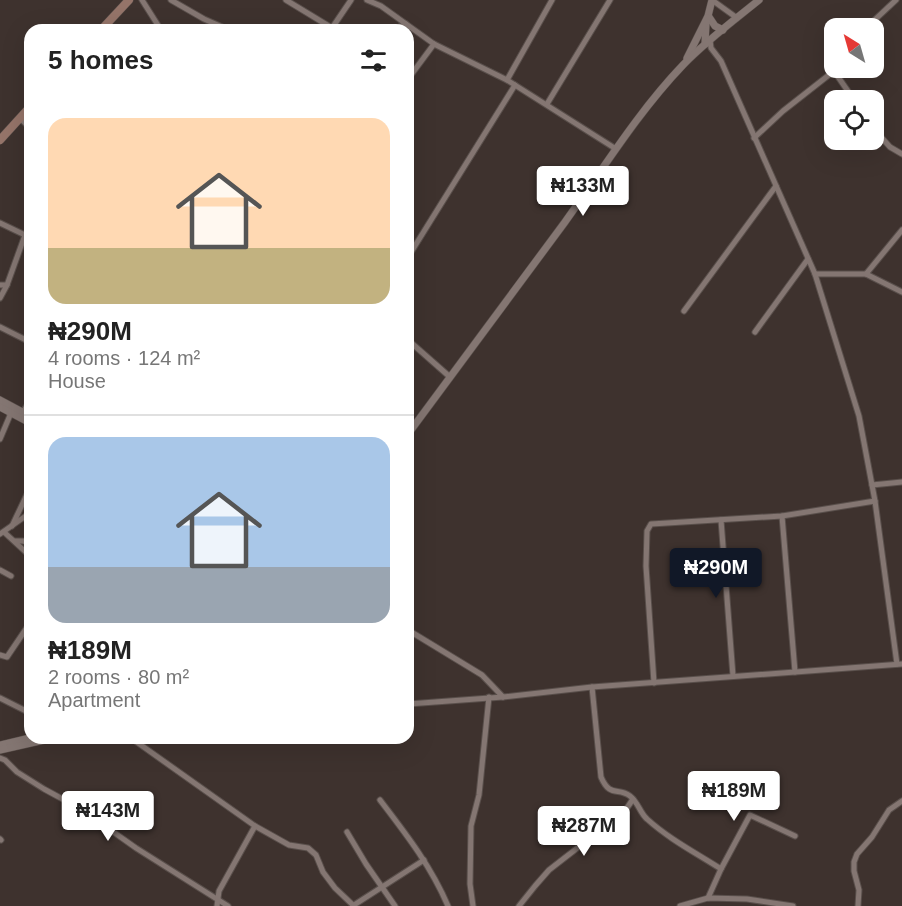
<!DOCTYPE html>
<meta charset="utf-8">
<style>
body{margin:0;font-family:Arial,sans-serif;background:#f6f6f6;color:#222;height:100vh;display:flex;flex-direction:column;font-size:22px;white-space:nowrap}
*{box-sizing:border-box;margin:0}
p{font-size:20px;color:#767676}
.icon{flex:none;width:33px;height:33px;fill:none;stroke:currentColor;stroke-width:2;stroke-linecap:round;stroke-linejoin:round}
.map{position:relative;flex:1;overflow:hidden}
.panel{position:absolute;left:24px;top:24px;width:390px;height:720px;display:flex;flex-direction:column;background:#fff;border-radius:18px;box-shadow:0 6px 24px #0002}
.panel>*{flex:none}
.needle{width:39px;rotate:323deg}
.buttons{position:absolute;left:824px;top:18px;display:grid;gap:12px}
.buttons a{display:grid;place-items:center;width:60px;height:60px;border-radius:12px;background:#fff;box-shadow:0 6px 24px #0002;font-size:30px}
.price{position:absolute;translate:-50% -51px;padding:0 14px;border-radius:6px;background:#fff;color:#222;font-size:20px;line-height:39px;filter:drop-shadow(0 2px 3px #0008)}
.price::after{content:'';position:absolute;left:50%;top:36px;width:18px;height:14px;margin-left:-9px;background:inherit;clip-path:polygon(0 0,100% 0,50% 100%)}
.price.active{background:#111827;color:#fff}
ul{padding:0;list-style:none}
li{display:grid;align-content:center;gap:12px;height:318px;padding:0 24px}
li+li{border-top:2px solid #e0e0e0}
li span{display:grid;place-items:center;height:186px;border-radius:18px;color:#555}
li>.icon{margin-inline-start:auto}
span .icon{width:108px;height:108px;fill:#fffc;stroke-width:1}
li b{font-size:26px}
h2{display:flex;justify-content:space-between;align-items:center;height:72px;padding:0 24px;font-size:26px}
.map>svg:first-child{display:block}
</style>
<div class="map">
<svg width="902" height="906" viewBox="0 0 902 906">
<rect width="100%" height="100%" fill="#3e322e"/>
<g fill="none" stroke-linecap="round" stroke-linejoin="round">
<defs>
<g id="minor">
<path d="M142 0 161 30"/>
<path d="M171 0 204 19 229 30"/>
<path d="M286 0 332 28 351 0"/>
<path d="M367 0 381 6 434 44 507 80 616 149"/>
<path d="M712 0 737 18"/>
<path d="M866 28 896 0"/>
<path d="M393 30 406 24"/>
<path d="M710 40 711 48 721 61 815 274 859 416 875 501 897 664"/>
<path d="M834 60 831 65 832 68 854 100"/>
<path d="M408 79 434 44"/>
<path d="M507 80 552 0"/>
<path d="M547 104 610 0"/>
<path d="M20 118 30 128"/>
<path d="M873 128 890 147 902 154"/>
<path d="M754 138 783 111 834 71"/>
<path d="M0 223 25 235"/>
<path d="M408 257 515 85"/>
<path d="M815 274H866L902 292"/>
<path d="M866 274 902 230"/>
<path d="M0 285H7L25 235 30 228"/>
<path d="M0 298 7 285"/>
<path d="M684 311 776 186"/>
<path d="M0 327 30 342"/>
<path d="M755 332 808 259"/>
<path d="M408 340 450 377"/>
<path d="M23 412 30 401"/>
<path d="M0 439 11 413"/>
<path d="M872 485 902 482"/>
<path d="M782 516 795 672"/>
<path d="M721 520 733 676"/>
<path d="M12 526 30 488"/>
<path d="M4 532 30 556"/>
<path d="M0 534 30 513"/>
<path d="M15 541H23L30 543"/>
<path d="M0 570 11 576"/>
<path d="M408 630 482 675 503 697"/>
<path d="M0 655 7 657 30 623"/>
<path d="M654 683 646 566 647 531 651 524 782 516 875 501"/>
<path d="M592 687 601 777C610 798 618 787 630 796 638 802 640 813 647 819 669 839 696 853 721 869"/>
<path d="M0 698 30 713"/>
<path d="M408 704 503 697 592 687 902 664"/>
<path d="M131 738 255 826 289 845 308 848 316 855 323 872 335 888 354 906"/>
<path d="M0 758 5 760 17 772 44 789 81 809 136 848 228 906"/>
<path d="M380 800C406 834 431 866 448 906"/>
<path d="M347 832 366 864 395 906"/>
<path d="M0 839 1 840"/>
<path d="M708 898 721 869 750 815 795 836"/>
<path d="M354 905 424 860"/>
<path d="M217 906 219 891 255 826"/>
<path d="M473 906 470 884 471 826 479 795 489 697"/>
<path d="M519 906 535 886 549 870 625 811 633 799"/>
<path d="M680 906 708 898 747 899 793 906"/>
<path d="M858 906 859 890 854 871V862L857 854 872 837 889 810 902 801"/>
</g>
<g id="tertiary">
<path d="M709 17 715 26 723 30"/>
<path d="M705 44 706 24 712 0"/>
<path d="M687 58 707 18"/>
<path d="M0 400 30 416"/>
<path d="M0 407 30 423"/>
<path d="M408 434C460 363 513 293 565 222 603 169 638 112 683 65 706 41 733 21 759 0"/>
<path d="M0 745 30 738"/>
<path d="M0 750 53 738"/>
</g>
<g id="secondary">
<path d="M101 30 129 0"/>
<path d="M0 140 30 107"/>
</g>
</defs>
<use href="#minor" stroke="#594f4b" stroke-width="7"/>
<use href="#tertiary" stroke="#594f4b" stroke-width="8"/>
<use href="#secondary" stroke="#594f4b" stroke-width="9"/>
<use href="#minor" stroke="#847672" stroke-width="5"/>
<use href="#tertiary" stroke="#847672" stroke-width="7"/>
<use href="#secondary" stroke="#957469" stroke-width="8"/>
</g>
</svg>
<div class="buttons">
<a><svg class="needle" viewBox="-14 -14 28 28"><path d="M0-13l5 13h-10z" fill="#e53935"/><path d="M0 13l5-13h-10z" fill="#767676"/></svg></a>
<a><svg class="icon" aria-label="locate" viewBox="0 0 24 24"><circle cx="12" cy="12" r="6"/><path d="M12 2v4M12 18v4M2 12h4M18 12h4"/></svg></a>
</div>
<b class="price" style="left:583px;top:217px">₦133M</b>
<b class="price active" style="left:716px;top:599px">₦290M</b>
<b class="price" style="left:734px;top:822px">₦189M</b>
<b class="price" style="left:108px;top:842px">₦143M</b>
<b class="price" style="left:584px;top:857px">₦287M</b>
<section class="panel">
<h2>5 homes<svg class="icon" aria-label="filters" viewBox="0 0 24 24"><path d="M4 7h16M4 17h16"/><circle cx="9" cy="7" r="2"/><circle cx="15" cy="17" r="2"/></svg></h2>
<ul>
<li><span style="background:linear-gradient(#ffd9b3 70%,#c2b280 0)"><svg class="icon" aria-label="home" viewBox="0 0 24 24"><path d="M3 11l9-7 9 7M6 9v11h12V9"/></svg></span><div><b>₦290M</b><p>4 rooms · 124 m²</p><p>House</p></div></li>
<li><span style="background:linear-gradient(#a9c7e8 70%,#9aa5b1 0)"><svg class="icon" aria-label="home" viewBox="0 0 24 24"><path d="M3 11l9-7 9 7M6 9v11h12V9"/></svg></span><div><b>₦189M</b><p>2 rooms · 80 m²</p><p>Apartment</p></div></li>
</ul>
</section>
</div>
